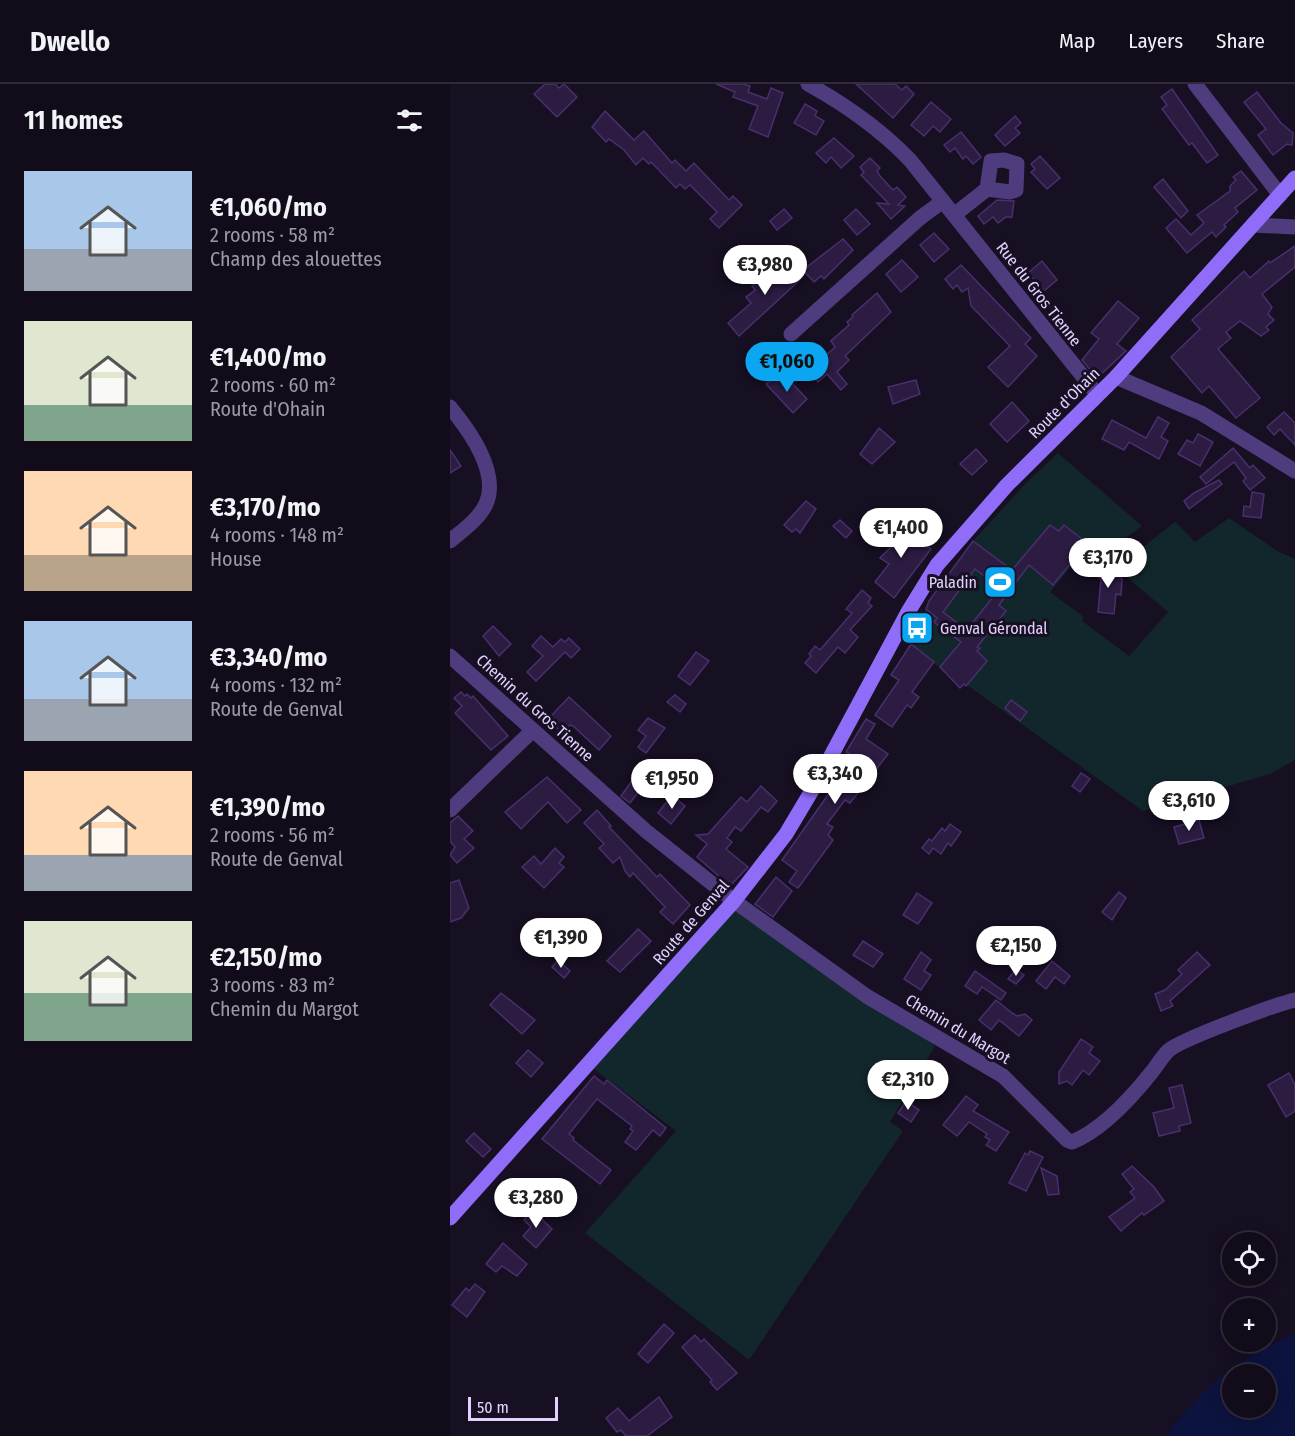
<!DOCTYPE html>
<meta charset="utf-8">
<style>
body{margin:0;font-family:"Fira Sans Condensed",sans-serif;background:#1a1423;color:#f1f3f6;height:100vh;display:flex;flex-direction:column;font-size:22px;white-space:nowrap}
*{box-sizing:border-box;margin:0}
p{font-size:20px;color:#9c9ba2}
.icon{flex:none;width:33px;height:33px;fill:none;stroke:currentColor;stroke-width:2;stroke-linecap:round;stroke-linejoin:round}
.map{position:relative;flex:1;overflow:hidden}
.sheet{display:flex;flex-direction:column;background:#110b1a;width:450px}
.sheet>*{flex:none}
.controls{position:absolute;left:772px;top:1148px;display:grid;gap:12px}
.controls a{display:grid;place-items:center;width:54px;height:54px;border-radius:50%;background:#110b1a;box-shadow:0 3px 15px #0003,0 0 0 2px #302b39;font-size:30px}
.scale{position:absolute;left:18px;bottom:15px;width:90px;box-sizing:border-box;padding-left:6px;border:3px solid #e1d2fd;border-top:0;font-size:16px;line-height:21px;white-space:nowrap;color:#e1d2fd;-webkit-text-stroke:4px #170f22;paint-order:stroke}
.price{position:absolute;translate:-50% -51px;padding:0 14px;border-radius:21px;background:#fff;color:#222;font-size:20px;line-height:39px;filter:drop-shadow(0 2px 3px #0008)}
.price::after{content:'';position:absolute;left:50%;top:36px;width:18px;height:14px;margin-left:-9px;background:inherit;clip-path:polygon(0 0,100% 0,50% 100%)}
.price.current{background:#0aa6f1;color:#111}
ul{padding:0;list-style:none}
li{display:flex;align-items:center;gap:18px;height:150px;padding:0 24px}
li span{display:grid;place-items:center;flex:none;width:168px;height:120px;border-radius:0px;color:#555}
li>.icon{margin-inline-start:auto}
span .icon{width:72px;height:72px;fill:#fffc;stroke-width:1}
li b{font-size:26px}
h2{display:flex;justify-content:space-between;align-items:center;height:72px;padding:0 24px;font-size:26px}
header{display:flex;align-items:center;gap:36px;box-sizing:border-box;height:84px;padding:0 30px;background:#110b1a;border-bottom:2px solid #302b39}
header strong{font-size:28px}
nav{display:flex;gap:33px;margin-inline-start:auto;font-size:21px}
main{display:flex;flex:1;min-height:0}
.map>svg:first-child{display:block}
</style>
<header>
<strong>Dwello</strong>
<nav><a>Map</a><a>Layers</a><a>Share</a></nav>
</header>
<main>
<section class="sheet">
<h2>11 homes<svg class="icon" aria-label="filters" viewBox="0 0 24 24"><path d="M4 7h16M4 17h16"/><circle cx="9" cy="7" r="2"/><circle cx="15" cy="17" r="2"/></svg></h2>
<ul>
<li><span style="background:linear-gradient(#a9c7e8 65%,#9aa5b1 0)"><svg class="icon" aria-label="home" viewBox="0 0 24 24"><path d="M3 11l9-7 9 7M6 9v11h12V9"/></svg></span><div><b>€1,060/mo</b><p>2 rooms · 58 m²</p><p>Champ des alouettes</p></div></li>
<li><span style="background:linear-gradient(#dfe7d0 70%,#7fa58c 0)"><svg class="icon" aria-label="home" viewBox="0 0 24 24"><path d="M3 11l9-7 9 7M6 9v11h12V9"/></svg></span><div><b>€1,400/mo</b><p>2 rooms · 60 m²</p><p>Route d'Ohain</p></div></li>
<li><span style="background:linear-gradient(#ffd9b3 70%,#b9a48a 0)"><svg class="icon" aria-label="home" viewBox="0 0 24 24"><path d="M3 11l9-7 9 7M6 9v11h12V9"/></svg></span><div><b>€3,170/mo</b><p>4 rooms · 148 m²</p><p>House</p></div></li>
<li><span style="background:linear-gradient(#a9c7e8 65%,#9aa5b1 0)"><svg class="icon" aria-label="home" viewBox="0 0 24 24"><path d="M3 11l9-7 9 7M6 9v11h12V9"/></svg></span><div><b>€3,340/mo</b><p>4 rooms · 132 m²</p><p>Route de Genval</p></div></li>
<li><span style="background:linear-gradient(#ffd9b3 70%,#9aa5b1 0)"><svg class="icon" aria-label="home" viewBox="0 0 24 24"><path d="M3 11l9-7 9 7M6 9v11h12V9"/></svg></span><div><b>€1,390/mo</b><p>2 rooms · 56 m²</p><p>Route de Genval</p></div></li>
<li><span style="background:linear-gradient(#dfe7d0 60%,#7fa58c 0)"><svg class="icon" aria-label="home" viewBox="0 0 24 24"><path d="M3 11l9-7 9 7M6 9v11h12V9"/></svg></span><div><b>€2,150/mo</b><p>3 rooms · 83 m²</p><p>Chemin du Margot</p></div></li>
</ul>
</section>
<div class="map">
<svg width="845" height="1352" viewBox="0 0 845 1352">
<rect width="100%" height="100%" fill="#170f22"/>
<g fill="#12272c" fill-rule="evenodd">
<path d="M608 369 692 442 666 461 679 474 725 438 745 458 779 434 827 467 845 475V676L820 690 693 727 503 591 501 593 461 560 479 517 523 457 575 400ZM639 461 718 528 679 572 632 537 634 533 600 508Z"/>
<path d="M289 818 427 916 485 962 440 1038 453 1047 299 1276 135 1149 226 1047 144 985Z"/>
</g>
<path fill="#0c133e" fill-rule="evenodd" d="M845 1249V1352H715C756 1301 784 1276 845 1249ZM783 1290H816V1323H783Z"/>
<g fill="#2c1c42" stroke="#492f6d" stroke-width="1.5" fill-rule="evenodd">
<path d="M95 0H105L109 4 114 0 127 13 107 33 84 10Z"/>
<path d="M266 0H293L300 2 298 8 317 15 321 4 333 9 318 53 299 45 308 22 283 13 285 8Z"/>
<path d="M406 0H445L452 6 456 2 464 10 443 34Z"/>
<path d="M722 5 768 71 757 79 742 59 739 61 712 25 717 21 711 13Z"/>
<path d="M807 8 831 39 843 49 842 61 837 60 823 71 808 51 816 45 794 18Z"/>
<path d="M481 18 501 35 490 48 483 42 474 52 461 41Z"/>
<path d="M355 20 367 27 365 32 374 37 366 51 344 39Z"/>
<path d="M155 27 184 56 194 47 222 79 225 76 236 87 244 79 279 116 283 112 292 121 269 144 260 135 267 128 240 101 235 105 230 100 226 104 201 78 199 80 193 74 186 81 174 66 159 55 156 58 142 43Z"/>
<path d="M565 32 571 39 565 44 570 49 555 62 545 51Z"/>
<path d="M511 48 531 73 523 80 516 72 513 75 505 64 500 68 494 61Z"/>
<path d="M384 54 404 72 391 84 381 73 376 79 366 69Z"/>
<path d="M590 72 610 94 597 105 581 88 585 85 581 80Z"/>
<path d="M420 74 430 84 427 87 430 92 443 106 447 103 456 113 448 121 455 122 441 135 427 119 439 120 411 91 414 88 410 83Z"/>
<path d="M791 87 807 106 785 124 788 128 774 141 776 143 766 153 762 148 737 169 716 144 726 135 741 151 754 139 747 131 780 107V102L786 96 783 93Z"/>
<path d="M713 95 738 127 731 134 704 103Z"/>
<path d="M547 116 564 117 562 133H556L548 139 543 133 534 140 528 132Z"/>
<path d="M334 125 342 134 327 146 320 137Z"/>
<path d="M406 125 420 140 407 151 394 136Z"/>
<path d="M484 149 499 165 484 178 470 161Z"/>
<path d="M393 155 403 166 374 195 371 192 364 198 353 186Z"/>
<path d="M845 162V183L812 210 822 223 818 230 824 236 816 243 819 246 811 252 790 237 776 248 781 254 768 265 810 314 786 334 759 302 752 309 721 273 750 245 742 236 794 187 800 194 819 177 820 179Z"/>
<path d="M332 175 350 196 289 252 278 239 301 219 296 213 305 206 302 202Z"/>
<path d="M452 176 468 193 451 208 436 190Z"/>
<path d="M592 177 607 196 594 207 578 189Z"/>
<path d="M511 181 581 254 575 260 587 272 558 303 538 283 560 262 521 222 518 204 512 208 507 201 503 205 495 195Z"/>
<path d="M427 209 441 228 395 272 399 276 387 288 397 300 391 306 377 290 368 298 355 280 365 271 370 277 385 263 381 257 399 241 397 238 403 233 402 231Z"/>
<path d="M668 217 689 234 667 260 676 267 647 294 632 276 649 255 641 249Z"/>
<path d="M326 291 332 298 337 294 357 315 343 329 316 300Z"/>
<path d="M466 296 470 310 443 320 438 303Z"/>
<path d="M562 318 579 337 557 358 540 340Z"/>
<path d="M834 328 845 339V361L830 345 824 351 817 343Z"/>
<path d="M708 333 719 339 711 353 718 357 709 375 679 358 674 366 652 355 662 336 696 354Z"/>
<path d="M429 344 445 358 422 380 410 370Z"/>
<path d="M748 350 763 358 750 382 728 370 737 356 743 359Z"/>
<path d="M783 364 800 384 803 381 815 394 800 406 793 397 796 394 784 378 756 400 750 393Z"/>
<path d="M526 365 537 377 522 391 510 380Z"/>
<path d="M0 366 11 382 0 389Z"/>
<path d="M769 396 772 400 739 425 734 417 744 409Z"/>
<path d="M802 408 814 410 811 434 793 432 794 422 800 423Z"/>
<path d="M356 417 366 425 350 449 346 445 342 448 334 441Z"/>
<path d="M390 436 402 447 396 454 383 442Z"/>
<path d="M442 437 481 465 444 514 425 498 439 480 430 474 443 461 440 459 444 455 434 447Z"/>
<path d="M600 441 609 447 614 441 637 459 603 501 579 481 549 521 556 527 527 563 530 564 527 567 537 577 516 602 514 600 510 604 490 583 511 558 484 538 487 534 476 525 479 517 523 457 562 486ZM525 485 550 504 517 546 493 528Z"/>
<path d="M652 478 672 495 671 511 666 510 664 530 648 528 651 495 643 489Z"/>
<path d="M412 506 421 514 418 519 422 522 400 546 408 553 395 569 388 563 366 589 355 579 361 572 359 570 365 562 370 566 402 529 396 525Z"/>
<path d="M43 542 61 560 49 572 33 552Z"/>
<path d="M91 552 103 563 111 555 115 558 119 554 130 565 121 574 115 568 86 597 77 588 93 572 82 562Z"/>
<path d="M461 560 484 578 462 608 469 613 461 624 457 621 442 643 425 631 449 596 441 591Z"/>
<path d="M246 568 259 577 240 601 228 592Z"/>
<path d="M11 608 15 612 17 610 21 614 23 612 58 652 41 666 5 629 12 622 4 614Z"/>
<path d="M225 611 236 620 230 628 217 618Z"/>
<path d="M119 613 161 652 149 666 123 642 120 641 112 649 104 641 107 638 101 632Z"/>
<path d="M561 616 577 628 570 637 555 624Z"/>
<path d="M198 634 215 644 196 669 188 663 196 652 188 646Z"/>
<path d="M416 635 425 640 416 655 438 670 400 719 395 716 377 740 383 743 378 751 383 756 348 804 339 798 347 787 332 776 399 681 395 679 400 670 396 668Z"/>
<path d="M191 684 201 692 180 719 171 712Z"/>
<path d="M631 689 640 695 630 708 622 702Z"/>
<path d="M97 693 131 726 117 739 98 718 71 745 55 728Z"/>
<path d="M311 702 327 717 318 728 311 723 291 747 285 743 277 754 282 758 276 765 298 783 280 802 247 773 257 760 246 751 258 750 291 713 297 718Z"/>
<path d="M222 711 235 722 221 740 208 729Z"/>
<path d="M147 726 161 742 159 743 207 793 210 790 240 821 223 840 210 828 215 823 183 789 180 793 175 787 170 773 163 779 149 764 154 760 134 739Z"/>
<path d="M8 732 23 747 14 755 24 764 7 779 0 771 5 763 0 757V739Z"/>
<path d="M749 736 754 754 729 760 724 743Z"/>
<path d="M500 740 511 748 501 762 498 759 491 770 483 764 479 770 472 764 479 755 482 757 492 744 495 747Z"/>
<path d="M105 764 114 773 109 779 114 783 94 804 72 783 84 772 91 780Z"/>
<path d="M326 793 342 807 323 833 305 820Z"/>
<path d="M9 796 19 824 11 834 0 838V799Z"/>
<path d="M669 808 676 814 662 836 652 828Z"/>
<path d="M467 809 482 819 468 840 453 831Z"/>
<path d="M103 842 123 860 113 871 93 853Z"/>
<path d="M188 845 201 857 170 888 157 877Z"/>
<path d="M413 857 433 870 423 883 403 871Z"/>
<path d="M567 865 574 871 566 884 558 877Z"/>
<path d="M471 868 481 876 474 887 481 891 471 906 454 895Z"/>
<path d="M747 868 760 881 720 917 723 922 711 927 705 910 715 906 732 890 728 886Z"/>
<path d="M108 876 120 887 114 894 102 883Z"/>
<path d="M602 877 620 892 614 900 605 893 596 905 586 897Z"/>
<path d="M566 885 574 891 566 900 558 895Z"/>
<path d="M525 887 556 909 551 916 532 903 527 910 515 902Z"/>
<path d="M51 909 85 936 72 950 40 921Z"/>
<path d="M546 916 562 929 567 932 575 930 582 936 569 952 549 936 541 946 529 936Z"/>
<path d="M631 955 643 963 639 969 650 977 639 991 633 986 622 1001 617 997 609 1000V988Z"/>
<path d="M78 966 93 979 81 993 66 979Z"/>
<path d="M839 989 845 1001V1027L836 1033 818 1001Z"/>
<path d="M144 992 154 1000 157 996 216 1044 210 1052 203 1046 186 1066 175 1058 183 1047 180 1045 182 1042 147 1015 119 1050 124 1054 123 1056 161 1086 150 1100 92 1055Z"/>
<path d="M732 1001 741 1039 729 1042 730 1047 709 1052 703 1029 724 1024 719 1004Z"/>
<path d="M516 1012 528 1021 523 1027 559 1048 546 1067 536 1061 540 1056 535 1053 537 1050 519 1038 507 1052 493 1041Z"/>
<path d="M456 1017 469 1026 461 1038 448 1029Z"/>
<path d="M24 1049 41 1065 33 1073 16 1057Z"/>
<path d="M580 1067 593 1073 576 1107 559 1099 575 1069 578 1071Z"/>
<path d="M682 1082 704 1103 714 1117 694 1131 692 1129 671 1147 659 1133 685 1114 680 1108 684 1105 672 1090Z"/>
<path d="M591 1084 607 1092 609 1110 598 1111Z"/>
<path d="M82 1126 102 1145 86 1164 73 1152 81 1143 74 1136Z"/>
<path d="M53 1159 77 1180 67 1192 52 1182 46 1188 36 1180Z"/>
<path d="M25 1200 35 1208 17 1233 2 1221 16 1204 19 1207Z"/>
<path d="M214 1240 224 1249 198 1279 188 1270Z"/>
<path d="M245 1251 251 1258 254 1255 287 1289 267 1306 260 1298 262 1296 232 1263Z"/>
<path d="M209 1313 222 1333 197 1352H176L171 1346 167 1348 156 1334 168 1324 179 1337Z"/>
</g>
<g fill="none" stroke-linecap="round" stroke-linejoin="round">
<g stroke="#4e3c7f" stroke-width="15">
<path d="M358 0C396 21 430 45 460 76L647 310"/>
<path d="M745 0 830 111"/>
<path d="M504 131 537 105 560 108 566 106 567 80 554 76 541 77 537 105"/>
<path d="M803 141 845 143"/>
<path d="M341 250 470 134 493 117"/>
<path d="M666 293 751 329 845 387"/>
<path d="M0 323C19 346 50 388 36 420 29 435 12 447 0 457"/>
<path d="M0 572 196 747 284 817 418 913 553 992 617 1056 622 1058C652 1046 681 1014 701 989 707 982 711 974 718 967 729 956 827 920 845 916"/>
<path d="M0 726 82 647"/>
</g>
<path stroke="#906df9" stroke-width="15" d="M0 1134 284 817 336 750 367 698 458 528 487 481 557 401 666 293 845 94"/>
</g>
<defs>
<symbol id="stadium-square" viewBox="-11 -11 22 22"><rect x="-9" y="-9" width="18" height="18" rx="4" fill="#0aa6f1" stroke="#170f22"/><path d="M0-5a6.5 5 0 1 0 0 10a6.5 5 0 1 0 0-10ZM-3.5-1.8h7v3.6h-7Z" fill="#fff"/></symbol>
<symbol id="bus-square" viewBox="-11 -11 22 22"><rect x="-9" y="-9" width="18" height="18" rx="4" fill="#0aa6f1" stroke="#170f22"/><path d="M-5-6H5V4H4V6H2V4H-2V6H-4V4H-5ZM-3.5-4V0h7V-4ZM-3.5 1.2v1.5H-2V1.2ZM2 1.2v1.5H3.5V1.2Z" fill="#fff"/></symbol>
</defs>
<g fill-rule="evenodd">
<use href="#stadium-square" x="531" y="479" width="38" height="38"/>
<use href="#bus-square" x="448" y="525" width="38" height="38"/>
</g>
<g text-anchor="middle" dominant-baseline="central" stroke-width="6" stroke-linejoin="round" paint-order="stroke">
<g font-size="16" fill="#e1d2fd" stroke="#170f22">
<text transform="translate(589 210) rotate(52)">Rue du Gros Tienne</text>
<text transform="translate(614 319) rotate(-45)">Route d'Ohain</text>
<text transform="translate(85 624) rotate(42)">Chemin du Gros Tienne</text>
<text transform="translate(241 838) rotate(-49)">Route de Genval</text>
<text transform="translate(508 945) rotate(31)">Chemin du Margot</text>
</g>
<g font-size="16" fill="#e1d2fd" stroke="#170f22" text-anchor="end">
<text x="527" y="498">Paladin</text>
<text x="490" y="544" text-anchor="start">Genval Gérondal</text>
</g>
</g>
</svg>
<div class="controls">
<a><svg class="icon" aria-label="locate" viewBox="0 0 24 24"><circle cx="12" cy="12" r="6"/><path d="M12 2v4M12 18v4M2 12h4M18 12h4"/></svg></a>
<a>+</a>
<a>−</a>
</div>
<div class="scale">50 m</div>
<b class="price" style="left:315px;top:212px">€3,980</b>
<b class="price current" style="left:337px;top:309px">€1,060</b>
<b class="price" style="left:451px;top:475px">€1,400</b>
<b class="price" style="left:658px;top:505px">€3,170</b>
<b class="price" style="left:385px;top:721px">€3,340</b>
<b class="price" style="left:222px;top:726px">€1,950</b>
<b class="price" style="left:739px;top:748px">€3,610</b>
<b class="price" style="left:111px;top:885px">€1,390</b>
<b class="price" style="left:566px;top:893px">€2,150</b>
<b class="price" style="left:458px;top:1027px">€2,310</b>
<b class="price" style="left:86px;top:1145px">€3,280</b>
</div>
</main>
